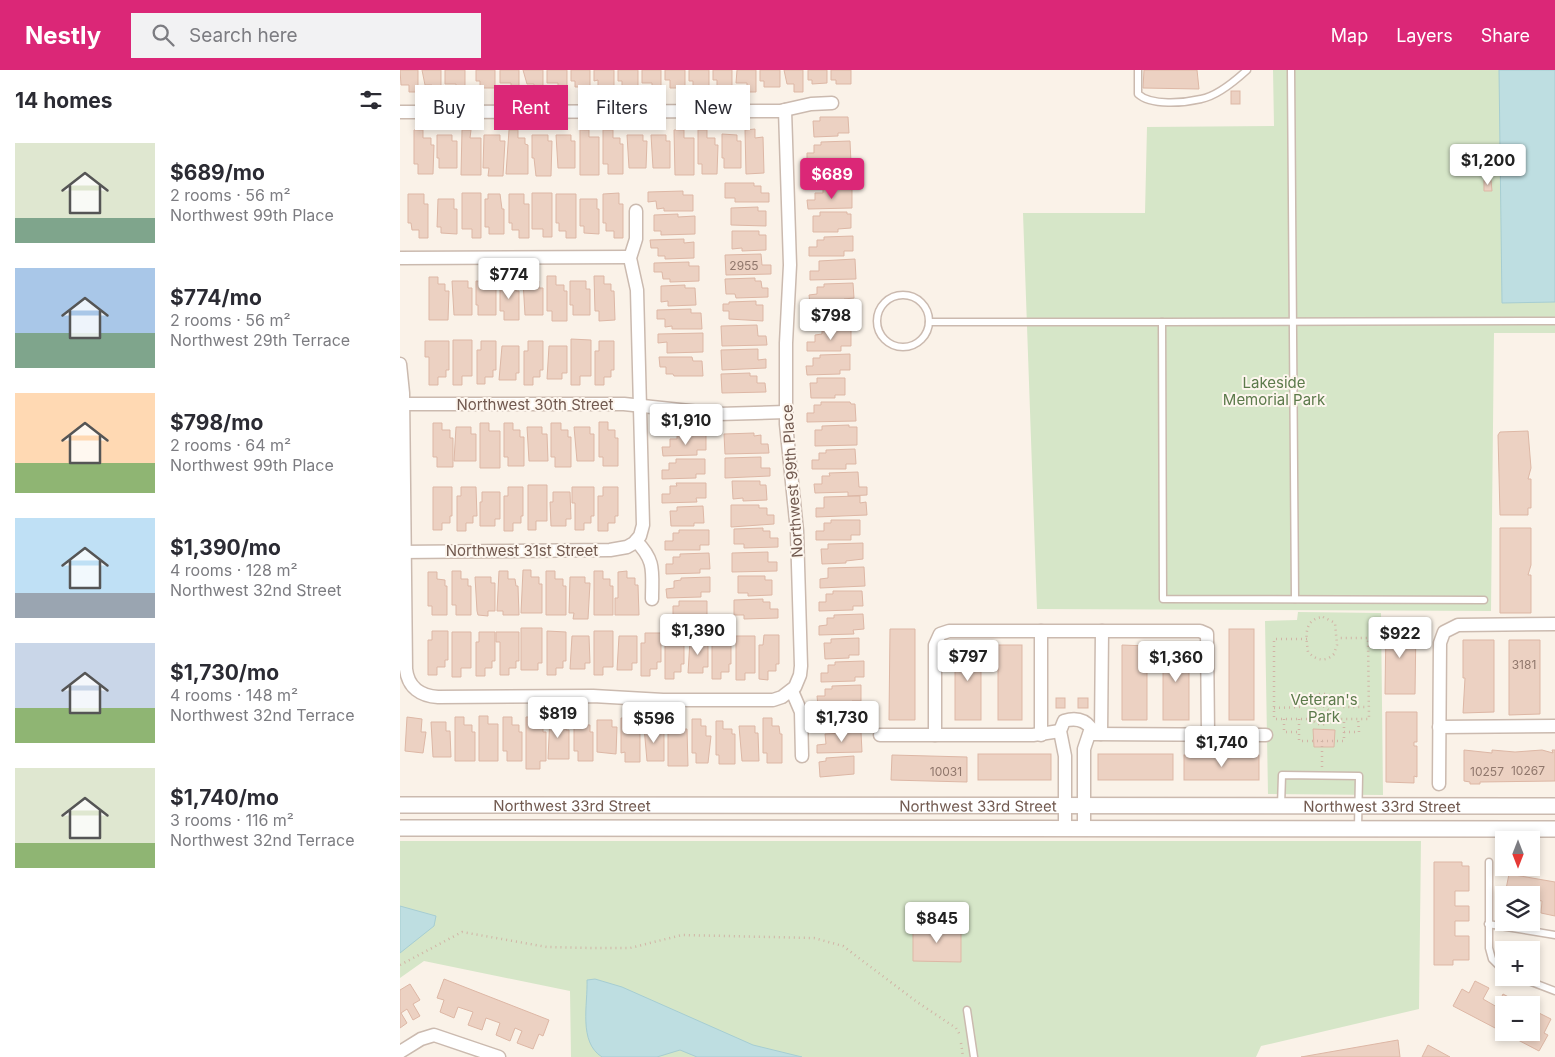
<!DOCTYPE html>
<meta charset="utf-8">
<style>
body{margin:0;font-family:Inter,sans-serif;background:#f2f2f3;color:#2b2b33;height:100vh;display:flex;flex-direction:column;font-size:19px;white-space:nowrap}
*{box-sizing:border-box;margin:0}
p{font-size:16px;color:#7c7c81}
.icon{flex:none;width:28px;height:28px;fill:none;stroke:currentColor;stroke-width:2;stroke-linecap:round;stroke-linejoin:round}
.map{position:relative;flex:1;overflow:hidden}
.sheet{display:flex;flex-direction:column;background:#fff;width:400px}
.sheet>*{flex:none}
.top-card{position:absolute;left:15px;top:15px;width:475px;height:45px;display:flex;gap:10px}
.needle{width:32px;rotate:180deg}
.controls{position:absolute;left:1095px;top:761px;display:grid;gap:10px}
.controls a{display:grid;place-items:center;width:45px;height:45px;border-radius:0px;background:#fff;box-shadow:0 2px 8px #0003;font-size:25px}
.price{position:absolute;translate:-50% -42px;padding:0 11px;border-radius:5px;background:#fff;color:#222;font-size:16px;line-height:32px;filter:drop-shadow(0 1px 2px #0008)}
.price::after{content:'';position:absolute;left:50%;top:30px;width:15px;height:11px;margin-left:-8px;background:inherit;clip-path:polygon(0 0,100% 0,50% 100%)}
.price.current{background:#db2777;color:#fff}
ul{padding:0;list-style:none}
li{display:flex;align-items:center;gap:15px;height:125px;padding:0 15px}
li span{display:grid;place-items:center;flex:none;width:140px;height:100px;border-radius:0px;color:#555}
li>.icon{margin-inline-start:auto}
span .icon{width:60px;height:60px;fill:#fffc;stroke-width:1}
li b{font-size:21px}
h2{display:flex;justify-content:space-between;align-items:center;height:60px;padding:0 15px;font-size:21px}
.tag{padding:0 18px;border-radius:0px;background:#fff;box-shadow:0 2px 8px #0003;font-size:18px;line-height:45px}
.tag.current{background:#db2777;color:#fff}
header{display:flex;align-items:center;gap:30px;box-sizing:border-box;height:70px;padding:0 25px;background:#db2777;color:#fff}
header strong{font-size:24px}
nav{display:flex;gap:28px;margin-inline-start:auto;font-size:18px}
.search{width:350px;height:45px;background:#f2f2f3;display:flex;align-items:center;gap:12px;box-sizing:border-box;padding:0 18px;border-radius:0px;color:#7c7c81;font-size:19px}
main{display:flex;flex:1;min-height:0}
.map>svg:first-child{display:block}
</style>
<header>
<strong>Nestly</strong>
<div class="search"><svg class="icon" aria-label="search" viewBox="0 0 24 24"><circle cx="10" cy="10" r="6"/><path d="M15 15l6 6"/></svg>Search here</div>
<nav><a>Map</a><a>Layers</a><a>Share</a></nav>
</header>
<main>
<section class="sheet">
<h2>14 homes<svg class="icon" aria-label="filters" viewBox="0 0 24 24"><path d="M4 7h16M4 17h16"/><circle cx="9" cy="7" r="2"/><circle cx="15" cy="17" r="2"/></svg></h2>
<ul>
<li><span style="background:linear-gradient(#dfe7d0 75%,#7fa58c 0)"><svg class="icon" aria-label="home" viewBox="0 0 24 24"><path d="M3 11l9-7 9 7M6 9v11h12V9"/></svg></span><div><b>$689/mo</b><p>2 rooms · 56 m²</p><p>Northwest 99th Place</p></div></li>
<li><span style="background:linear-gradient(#a9c7e8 65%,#7fa58c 0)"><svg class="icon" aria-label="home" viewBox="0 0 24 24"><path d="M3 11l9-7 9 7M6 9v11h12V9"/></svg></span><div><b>$774/mo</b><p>2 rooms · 56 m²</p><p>Northwest 29th Terrace</p></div></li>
<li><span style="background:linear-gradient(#ffd9b3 70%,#8fb573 0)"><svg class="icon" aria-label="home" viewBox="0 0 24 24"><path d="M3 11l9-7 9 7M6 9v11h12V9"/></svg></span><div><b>$798/mo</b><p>2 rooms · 64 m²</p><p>Northwest 99th Place</p></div></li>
<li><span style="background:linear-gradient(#bfe0f5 75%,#9aa5b1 0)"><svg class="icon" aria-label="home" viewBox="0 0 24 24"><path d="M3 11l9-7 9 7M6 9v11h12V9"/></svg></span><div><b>$1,390/mo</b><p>4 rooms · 128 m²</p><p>Northwest 32nd Street</p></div></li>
<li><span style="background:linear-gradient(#c9d6e8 65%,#8fb573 0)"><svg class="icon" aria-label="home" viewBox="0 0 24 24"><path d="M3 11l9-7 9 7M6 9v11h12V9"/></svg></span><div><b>$1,730/mo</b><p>4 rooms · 148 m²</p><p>Northwest 32nd Terrace</p></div></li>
<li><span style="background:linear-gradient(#dfe7d0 75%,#8fb573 0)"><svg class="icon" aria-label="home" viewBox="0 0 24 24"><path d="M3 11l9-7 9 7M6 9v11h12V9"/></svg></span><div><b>$1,740/mo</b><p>3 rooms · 116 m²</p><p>Northwest 32nd Terrace</p></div></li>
</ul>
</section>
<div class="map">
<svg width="1155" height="987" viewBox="0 0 1155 987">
<rect width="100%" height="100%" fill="#faf2e8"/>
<g fill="#d6e6c8">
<path d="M873 0H1155V263H1094L1091 541 637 539 623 143H745L747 57 874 56Z"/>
<path d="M898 542 981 543 983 725 868 724 865 551 897 550Z"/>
<path d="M0 771H1021L1019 939 861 976 856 987H171L170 921 24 891 0 908Z"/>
</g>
<g fill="#bedee1" stroke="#a6cdd2">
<path d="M1099 0H1155V232L1102 233Z"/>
<path d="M0 836 36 846 34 856 0 883Z"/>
<path d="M195 909 222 917 353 975 402 987H297L280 980 257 987H202C178 972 188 934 187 910Z"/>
</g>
<g fill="#ecd1c2" stroke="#ddb7a5">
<path d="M0 0H18V22H9V15H1Z"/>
<path d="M22 0H41V23H32V15H25Z"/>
<path d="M45 0H65V23H56V14H45Z"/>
<path d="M76 0H95V18H80V11H76Z"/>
<path d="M100 0H119V21L111 22V13H100Z"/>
<path d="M123 0H143V22H134V14H127Z"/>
<path d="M147 0H167V21H158V13H147Z"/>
<path d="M171 0H190V17H175V11H171Z"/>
<path d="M194 0H214V17H198V10L194 11Z"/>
<path d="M218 0H238V17L222 18V11H218Z"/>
<path d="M242 0H261V21H252V13H242Z"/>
<path d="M265 0H285V18H270V10H265Z"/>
<path d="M289 0H309V17H293V11H289Z"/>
<path d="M313 0H332V17H317V10H313Z"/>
<path d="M337 0H356V22H347V13H336Z"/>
<path d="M360 0H380V17H364V11H360Z"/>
<path d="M384 0H403V22H394V14H387Z"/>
<path d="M408 0H427V13L412 14V10H408Z"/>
<path d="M431 0H451V14H436V10H431Z"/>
<path d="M744 0H797L799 19 743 18Z"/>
<rect x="831" y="21" width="9" height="13"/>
<path d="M420 47H448L449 63H438V66L414 67 413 51H420Z"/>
<path d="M355 59V68L363 67 364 103 346 104 345 60Z"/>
<path d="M14 60H23V68H31V75H34L33 104H18V94H14Z"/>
<path d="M62 60H71L70 68H81V105H61Z"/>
<path d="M109 60H118V68H125V74L128 75V104H106Z"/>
<path d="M180 60H189V67H199V105H180Z"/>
<path d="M203 60H213V68H220V74H223V104H208V94H203Z"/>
<path d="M274 60H284V68H294V105H275Z"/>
<path d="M298 60H307V68H315V75H318L317 104H302V94H298Z"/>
<path d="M322 64 337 65V71H341V98H324V88H322Z"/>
<path d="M37 65H52V71H57V98H39V88H37Z"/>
<path d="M84 65H100V71H105L103 106H88L89 98H83Z"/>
<path d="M132 65H148V71H152L151 106H136L134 88H132Z"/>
<path d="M156 65H171V71H175V98H158Z"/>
<path d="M227 65H243V71H247L246 98H229Z"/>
<path d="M251 65H266V71H270V98H253Z"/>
<path d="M450 71 451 93 407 92V83H414V75H421V72Z"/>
<path d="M452 95 453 114 408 116V107H416V96Z"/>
<path d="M1084 110H1091L1092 121H1084Z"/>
<path d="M325 113H354V116H361V123H369V132H335V128H325Z"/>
<path d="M423 119H452V138L408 139 407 130H415V123H423Z"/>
<path d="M283 121V125H293V141H264V138L257 139 256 131 248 132V122Z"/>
<path d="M62 123H81V168H72V159H62Z"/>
<path d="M132 123H152V167H143V159H132Z"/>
<path d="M219 123V134H223V168H214V161H206V153H203V124Z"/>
<path d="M8 124H24V134H28V168H19V160H12L11 153H8Z"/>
<path d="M88 124H100L102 139H104V164H89V157H85V129H88Z"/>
<path d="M109 124H124V134H129V168H119V160H112V153H109Z"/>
<path d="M156 124H176V168H166V161H159V153H156Z"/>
<path d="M38 129H54V139H57V164L41 163V157H37Z"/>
<path d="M180 129H197V139H199V164L184 163V156H180Z"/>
<path d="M358 137V141H366V156L331 155V138Z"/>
<path d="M420 142H447V144H451V158L438 159V162H413V146H420Z"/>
<path d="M278 144V147L295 146V164L261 165V161H254V145Z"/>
<path d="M332 161H359V165H366V180L342 181V178L332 179Z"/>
<path d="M453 166V181H444V186H409V177H417V170H424V167Z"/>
<path d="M284 169V173L294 172V188L265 189V186H258V178H251L250 170Z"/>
<path d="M361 184 362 195H371V204L326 205 325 185Z"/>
<path d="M455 189 456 209 410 210V201H419V191Z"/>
<path d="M289 192V196H299V211L270 212V209H263L262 202H254V193Z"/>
<path d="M100 206H109V215H116V221H119V250H104V241H100Z"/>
<path d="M147 206H156V215H164V221H167V251H152V241H147Z"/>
<path d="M194 206H204V214H211V221H214L215 250 199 251V241H195Z"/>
<path d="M29 207H38V214H45V221H49L48 250H29Z"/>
<path d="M355 208V211H361L362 218H368V227L336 228 335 224H326L325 209Z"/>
<path d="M52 211H68V218H72V245H54Z"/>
<path d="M76 211 92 212V218H96V245H78V235H76Z"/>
<path d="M123 211H139V218H143V245H125Z"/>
<path d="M170 211H186V219H190V245H173V235H170Z"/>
<path d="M453 213 454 228 444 229V233L410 234 409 225 417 224V217H424V214Z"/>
<path d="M285 215V218H295L296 235 268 236V231L261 232V216Z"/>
<path d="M356 231V235H363V251L329 249V241H323V234H329V232Z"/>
<path d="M419 237H447L448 253 438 254V256L413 257V241H419Z"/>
<path d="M291 239V243H301L302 259H272V256L265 257V249H257V240Z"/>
<path d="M357 255 358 266H366L367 275 322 276 321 256Z"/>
<path d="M451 260V276H441V281H407V272H415V265L422 264V261Z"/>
<path d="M303 263V282L267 283V272L258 273V264Z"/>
<path d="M171 269 191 270V306H180V315H171Z"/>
<path d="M53 270H72V306H62V315H53Z"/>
<path d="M25 271H49V300H46V307H38V315H29V287H25Z"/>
<path d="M81 271H96V300H93V307H85V314H77V280H81Z"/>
<path d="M128 271H143V300H140V307H133V315H124V281H128Z"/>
<path d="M199 271H214V300H211V307H204V315H195V281H199Z"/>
<path d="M102 276H119V303H116V310H99Z"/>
<path d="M149 276H167V303H162V309H147Z"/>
<path d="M358 279V290L366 289V298L322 300 321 280Z"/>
<path d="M450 284V300H440V304L407 305 406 296H413V288H420V285Z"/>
<path d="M259 287H292L293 291H302L303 306H274L273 304H266V297H260Z"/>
<path d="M350 303V306H357V313H365L366 322 322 323 321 304Z"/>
<path d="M417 308H445V325H435V328H411L410 313H417Z"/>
<path d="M421 332H450L451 334H455L456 351 407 352V343H414V335H421Z"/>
<path d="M199 352H208V360H215V368H218V396H203V387H199Z"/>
<path d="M33 353H42V360H50V368H53V397H37V387H33Z"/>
<path d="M80 353H89V361H100V398H80Z"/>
<path d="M104 353H113V360H120V367H124V396H108V387H104Z"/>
<path d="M151 353H161V360H168V367H171V397H155V387H151Z"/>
<path d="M449 355V357H457V375L415 376V360H422V356Z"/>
<path d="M56 357H71V364H76V391H54Z"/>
<path d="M127 357H142V364H147L148 391H129Z"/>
<path d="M174 357H190V364H194V391H177Z"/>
<path d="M1128 361 1131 398 1128 409H1131V438H1128V445H1100L1098 365 1100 362Z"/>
<path d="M354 363V366L361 365V374H368L369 383 325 384 324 364Z"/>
<path d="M306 365V380H297V385L263 386 262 377H270V369H277V366Z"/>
<path d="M455 379 456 394H446V399H412V390H419V383H426V380Z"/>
<path d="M361 387V398H370V406L325 408V388Z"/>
<path d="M276 389H305V404H296V408L262 409V400H269V393H276Z"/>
<path d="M458 402 459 417H467V425L448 426V422L415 423 414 414H422V406H430L429 403Z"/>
<path d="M332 411H360V415H366L367 430 343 431V428L333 429Z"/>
<path d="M276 413H306V428H296L297 432 262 433V424H270V416H277Z"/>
<path d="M128 415H147V451H136V460H128Z"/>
<path d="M33 417H52V446H50V453H42V460H33Z"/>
<path d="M61 417H76L77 446H73V453H66V461H57V426H61Z"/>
<path d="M108 417H123V446H121V453H113V461H104V426H108Z"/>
<path d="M172 417H194V446H191V453H184V460H175V433H172Z"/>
<path d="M203 417H218V446H215V453H208V461H198V426H203Z"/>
<path d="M82 422H100V449H95V456H80V432H82Z"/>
<path d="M153 422H170L171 449H166V456H151L150 432H153Z"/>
<path d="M460 426V433L466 432 467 445 416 447V438H424V427Z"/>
<path d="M331 435H359V438H367V445H374V454L331 457Z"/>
<path d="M303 436 304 453H294V456H271L270 441H277V437Z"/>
<path d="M431 450H460V465H451V470H416V461H424V453H431Z"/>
<path d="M363 458V461H370V468H378V477L344 478V474H334V459Z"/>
<path d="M1100 458H1131V495L1128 505H1131V543H1100Z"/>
<path d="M279 460H309V475H300V480H265V471H273V463H279Z"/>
<path d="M463 473V489L446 491V493L422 494 421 479H428V474Z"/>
<path d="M368 482V492H377V501L332 502V483Z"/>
<path d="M309 483 310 499H300V503L266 504V494H273V487H280V484Z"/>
<path d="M464 497 465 516 420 518V509L428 508V498Z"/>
<path d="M123 500H131V507H139V514H142V543H121Z"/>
<path d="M52 501H61V509H68V516H71V545H56V535H52Z"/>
<path d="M99 501H108V509H115L116 516H118L119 545H103V541H97Z"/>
<path d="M146 501H155V509H163V516H166V545H146Z"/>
<path d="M194 501H203V509H210V516H213V545H194Z"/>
<path d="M227 501V508H235V515H238L239 545H215V528H218V502Z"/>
<path d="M28 502H37V509L45 510V516H47V545H32V536H28Z"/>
<path d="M338 506H365V510H372V525L348 526V523H338Z"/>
<path d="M75 507H91V513H95V541H88V546L78 545 77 541Z"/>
<path d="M170 507H185V513H190L188 549H173L174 543H169Z"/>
<path d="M310 507V522H301V527L267 528 266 519 274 518V511L281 510V508Z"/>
<path d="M433 521H462L463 536H453V540L419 541V532H426V524H433Z"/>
<path d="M363 529V532H370V539H378V548L344 549V545H334V530Z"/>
<path d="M279 531H307V548L273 551V536H279Z"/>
<path d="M463 544 464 559 453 560 454 564 419 565V556L427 555V548H434V545Z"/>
<path d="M986 554H1016L1015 624H985Z"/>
<path d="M121 558H142V593H138V600H121Z"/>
<path d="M490 559H515V650H489Z"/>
<rect x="829" y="559" width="25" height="91"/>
<path d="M32 561H48V590H45V597H37V605H28V570H32Z"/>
<path d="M147 561 166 562V591H163V598H156V605H147Z"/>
<path d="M194 561H213V597H203V605H194Z"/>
<path d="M52 562H71V598H61V607H52Z"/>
<path d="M79 562H95V591H92V598H85V606H76V572H79Z"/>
<path d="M96 562H119V591H116V598H109V605H100V572H96Z"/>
<path d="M245 563H261V592H257V599H250V606H241V573H245Z"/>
<path d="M269 565H284V594H281V602H274V609H265V575H269Z"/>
<path d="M316 565 331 566V594H329V602H321V609H312V575H316Z"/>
<path d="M364 565H379V594H376V601H368V610L359 609V575H363Z"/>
<path d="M172 566H189L190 593H185V599H170Z"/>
<path d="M219 566H237V593H232V600H217Z"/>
<path d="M336 566H355V603H345V610H336Z"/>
<path d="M459 568V585H449V588L425 589 424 573H431V569Z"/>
<path d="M290 570H308V597H303V603H288Z"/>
<path d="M1063 570H1094V642L1063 643 1065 608H1063Z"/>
<path d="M1109 570H1140V644L1109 645Z"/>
<rect x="555" y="575" width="26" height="75"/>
<rect x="598" y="575" width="24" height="75"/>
<path d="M722 575 747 576V650H722Z"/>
<rect x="763" y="576" width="26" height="74"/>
<path d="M464 591V607H455V611L421 612V603H428V595H435V592Z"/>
<path d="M461 615V631H452V636H418L417 626H425V619H432V616Z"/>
<rect x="656" y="628" width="9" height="10"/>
<rect x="678" y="628" width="10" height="10"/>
<path d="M431 639H460V654H451V659L416 660V651L424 650V643H431Z"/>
<path d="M986 642H1017V672H1014V676H1017V707L1014 706V713L986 712Z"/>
<path d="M150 645H159V653H167L166 660H169V689H148Z"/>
<path d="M79 646H88V654H98V691H79Z"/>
<path d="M7 647 22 649 21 662H26L23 683 5 681Z"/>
<path d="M55 647H64V655H72V662H75V691H55Z"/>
<path d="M103 647H112V655H119V662H122V691H107V681H103Z"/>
<path d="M126 647H135V655H143V662H146V691H140V699H126Z"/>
<path d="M174 647H183V655H190V662H193V691H178V681H174Z"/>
<path d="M221 648H230V656H237V663H240V692H225V682L221 683Z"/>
<path d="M363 648H372V656H379L380 664H382V693H367V683H363Z"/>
<path d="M292 649H301V656H306V666H311L308 693H296V683H292Z"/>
<path d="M197 650H212V657H217L216 684 197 682Z"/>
<path d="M268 651H277V659H287L288 696H268Z"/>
<path d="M316 651H323V659H332V664H335V694H319V685H316Z"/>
<path d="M31 652H46V661H50L51 687H33Z"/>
<path d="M339 656H355V663H358L359 691H342Z"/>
<path d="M244 657H260V663H264V691H247Z"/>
<path d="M913 659 935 660 934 677H914Z"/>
<path d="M461 662 462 682 417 683V675L426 674 425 664Z"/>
<path d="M1064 680 1092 683V680L1115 682 1142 680 1153 683 1152 680H1155V711L1080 712V714H1070V712L1064 711Z"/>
<rect x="578" y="684" width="73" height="26"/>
<rect x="698" y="684" width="75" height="26"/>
<path d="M492 685 567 687V712L491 710Z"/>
<rect x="784" y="685" width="75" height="25"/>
<path d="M454 686V704L420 707 419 692 426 691V688Z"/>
<path d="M1034 792H1062V796H1069V821H1055V836H1069V851H1055V866H1069V890H1053V895H1034Z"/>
<path d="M1109 804 1155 812V846L1141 843 1142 831 1131 829V825L1105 824Z"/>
<path d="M513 855 561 856V892L513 891Z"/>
<path d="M44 909 149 950 143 966 139 964 133 979 117 973 122 961 115 958 110 971 96 965 100 953 86 948 82 960 68 955 73 942 58 937 54 948 40 942 44 930 37 928Z"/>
<path d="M1075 911 1089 918 1083 929 1097 937 1103 924 1116 931 1114 935H1104V962H1131V939L1151 949 1144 963 1148 965 1139 981 1053 936 1062 919 1069 923Z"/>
<path d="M10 914 20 930 13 934 20 946 13 950 7 939 1 943 7 953 0 958V920Z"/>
<path d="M998 970 1000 987H901Z"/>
<path d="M1028 975 1050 987H1022Z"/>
</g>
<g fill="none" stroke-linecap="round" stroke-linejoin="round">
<defs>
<g id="service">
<path d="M738 0V24C751 36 784 33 801 29 817 26 835 11 847 0"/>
<path d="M891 0 895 529"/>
<circle cx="503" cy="251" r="26"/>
<path d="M529 252H762"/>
<path d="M1084 530 763 529 762 252 1155 251"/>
<path d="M881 736 882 705 959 706 958 758"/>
<path d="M1089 792V878L1092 889 1104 901"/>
<path d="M1088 854 1155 865"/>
<path d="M1121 908 1155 921"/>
<path d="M567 940 574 987"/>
</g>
<g id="minor">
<path d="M0 42 380 41 411 34 432 33"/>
<path d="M0 188 230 187"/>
<path d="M0 294 3 323 6 599C8 618 21 626 38 627L193 626 263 630H373L382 627 395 617 400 605 401 596 397 461 386 354V273L390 195 385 40"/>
<path d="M3 334H224L318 344 386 342"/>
<path d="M236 471C256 491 252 502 252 529"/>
<path d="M0 482 210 480 227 477 234 473 240 466 243 455 237 220 230 188 236 169V141"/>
<path d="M641 561V665"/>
<path d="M392 621 401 642 402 686"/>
<path d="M1039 657 1155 656"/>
<path d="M691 664 866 665"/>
<path d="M701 664 702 561"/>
<path d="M480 665H633L660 661"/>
<path d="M535 665V575L540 564 549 561H800L807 564 808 665"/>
<path d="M1039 714 1040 573 1044 562 1058 555 1155 554"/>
<path d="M665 758V686L660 661 664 651C674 648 684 649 691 658L684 679V758"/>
<path d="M0 982 21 969 34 965 99 987"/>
</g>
<g id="tertiary">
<path id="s1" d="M0 735 1155 736"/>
<path d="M0 758 1155 759"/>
</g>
</defs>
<use href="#service" stroke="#cbbaaf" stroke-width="9"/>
<use href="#minor" stroke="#cbbaaf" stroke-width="15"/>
<use href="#tertiary" stroke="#cbbaaf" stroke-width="18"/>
<g stroke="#d1b4a6" stroke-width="2.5" stroke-dasharray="1 4" stroke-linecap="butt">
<path d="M923 547 935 553 937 575 934 584C925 593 916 590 908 582 906 567 903 549 923 547Z"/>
<path d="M907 569H874V649H912"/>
<path d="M874 638 902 637C910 625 920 620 934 627L941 637H968"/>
<path d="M884 649V662H899"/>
<path d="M899 649V671H944V649"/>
<path d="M931 649 930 641 923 636H918L912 643V649C916 654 919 655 926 654L931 649H969L968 568H937"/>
<path d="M944 662H959L958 649"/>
<path d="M922 671V697"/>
<path d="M0 895 62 862 147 877 191 878H230L282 865 414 868 443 876 517 932 556 958 560 965"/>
<path d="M561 973 563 987"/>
</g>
<use href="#service" stroke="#fff" stroke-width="6"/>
<use href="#minor" stroke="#fff" stroke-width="12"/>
<use href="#tertiary" stroke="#fff" stroke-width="15"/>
</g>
<g text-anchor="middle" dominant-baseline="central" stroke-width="4" stroke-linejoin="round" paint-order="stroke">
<g font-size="12" fill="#90776c">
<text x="344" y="195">2955</text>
<text x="1124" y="594">3181</text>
<text x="1128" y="700">10267</text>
<text x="546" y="701">10031</text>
<text x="1087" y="701">10257</text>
</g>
<g font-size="15" fill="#5c7a4b" stroke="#fdf6ee">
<text x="874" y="312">Lakeside<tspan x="874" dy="17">Memorial Park</tspan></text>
<text x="924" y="629">Veteran's<tspan x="924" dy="17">Park</tspan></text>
</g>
<g font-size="15" fill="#71594f" stroke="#fdf6ee">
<text x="135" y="334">Northwest 30th Street</text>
<text transform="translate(392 411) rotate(-94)">Northwest 99th Place</text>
<text x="122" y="480">Northwest 31st Street</text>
<text stroke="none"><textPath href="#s1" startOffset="172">Northwest 33rd Street</textPath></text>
<text stroke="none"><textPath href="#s1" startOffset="578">Northwest 33rd Street</textPath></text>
<text stroke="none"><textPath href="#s1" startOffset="982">Northwest 33rd Street</textPath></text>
</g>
</g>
</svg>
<div class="controls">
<a><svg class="needle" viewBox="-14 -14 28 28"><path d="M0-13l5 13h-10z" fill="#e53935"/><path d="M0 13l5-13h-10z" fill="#7c7c81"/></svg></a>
<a><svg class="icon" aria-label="layers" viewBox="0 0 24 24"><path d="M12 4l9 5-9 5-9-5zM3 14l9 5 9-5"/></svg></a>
<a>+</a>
<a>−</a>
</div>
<b class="price" style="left:1088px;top:116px">$1,200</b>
<b class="price current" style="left:432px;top:130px">$689</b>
<b class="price" style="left:109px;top:230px">$774</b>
<b class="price" style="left:431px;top:271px">$798</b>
<b class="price" style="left:286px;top:376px">$1,910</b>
<b class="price" style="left:298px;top:586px">$1,390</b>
<b class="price" style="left:1000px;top:589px">$922</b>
<b class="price" style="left:568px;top:612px">$797</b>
<b class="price" style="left:776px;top:613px">$1,360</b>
<b class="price" style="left:158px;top:669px">$819</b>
<b class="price" style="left:442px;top:673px">$1,730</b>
<b class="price" style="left:254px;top:674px">$596</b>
<b class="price" style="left:822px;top:698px">$1,740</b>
<b class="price" style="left:537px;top:874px">$845</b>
<div class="top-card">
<a class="tag">Buy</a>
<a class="tag current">Rent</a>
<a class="tag">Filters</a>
<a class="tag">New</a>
</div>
</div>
</main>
